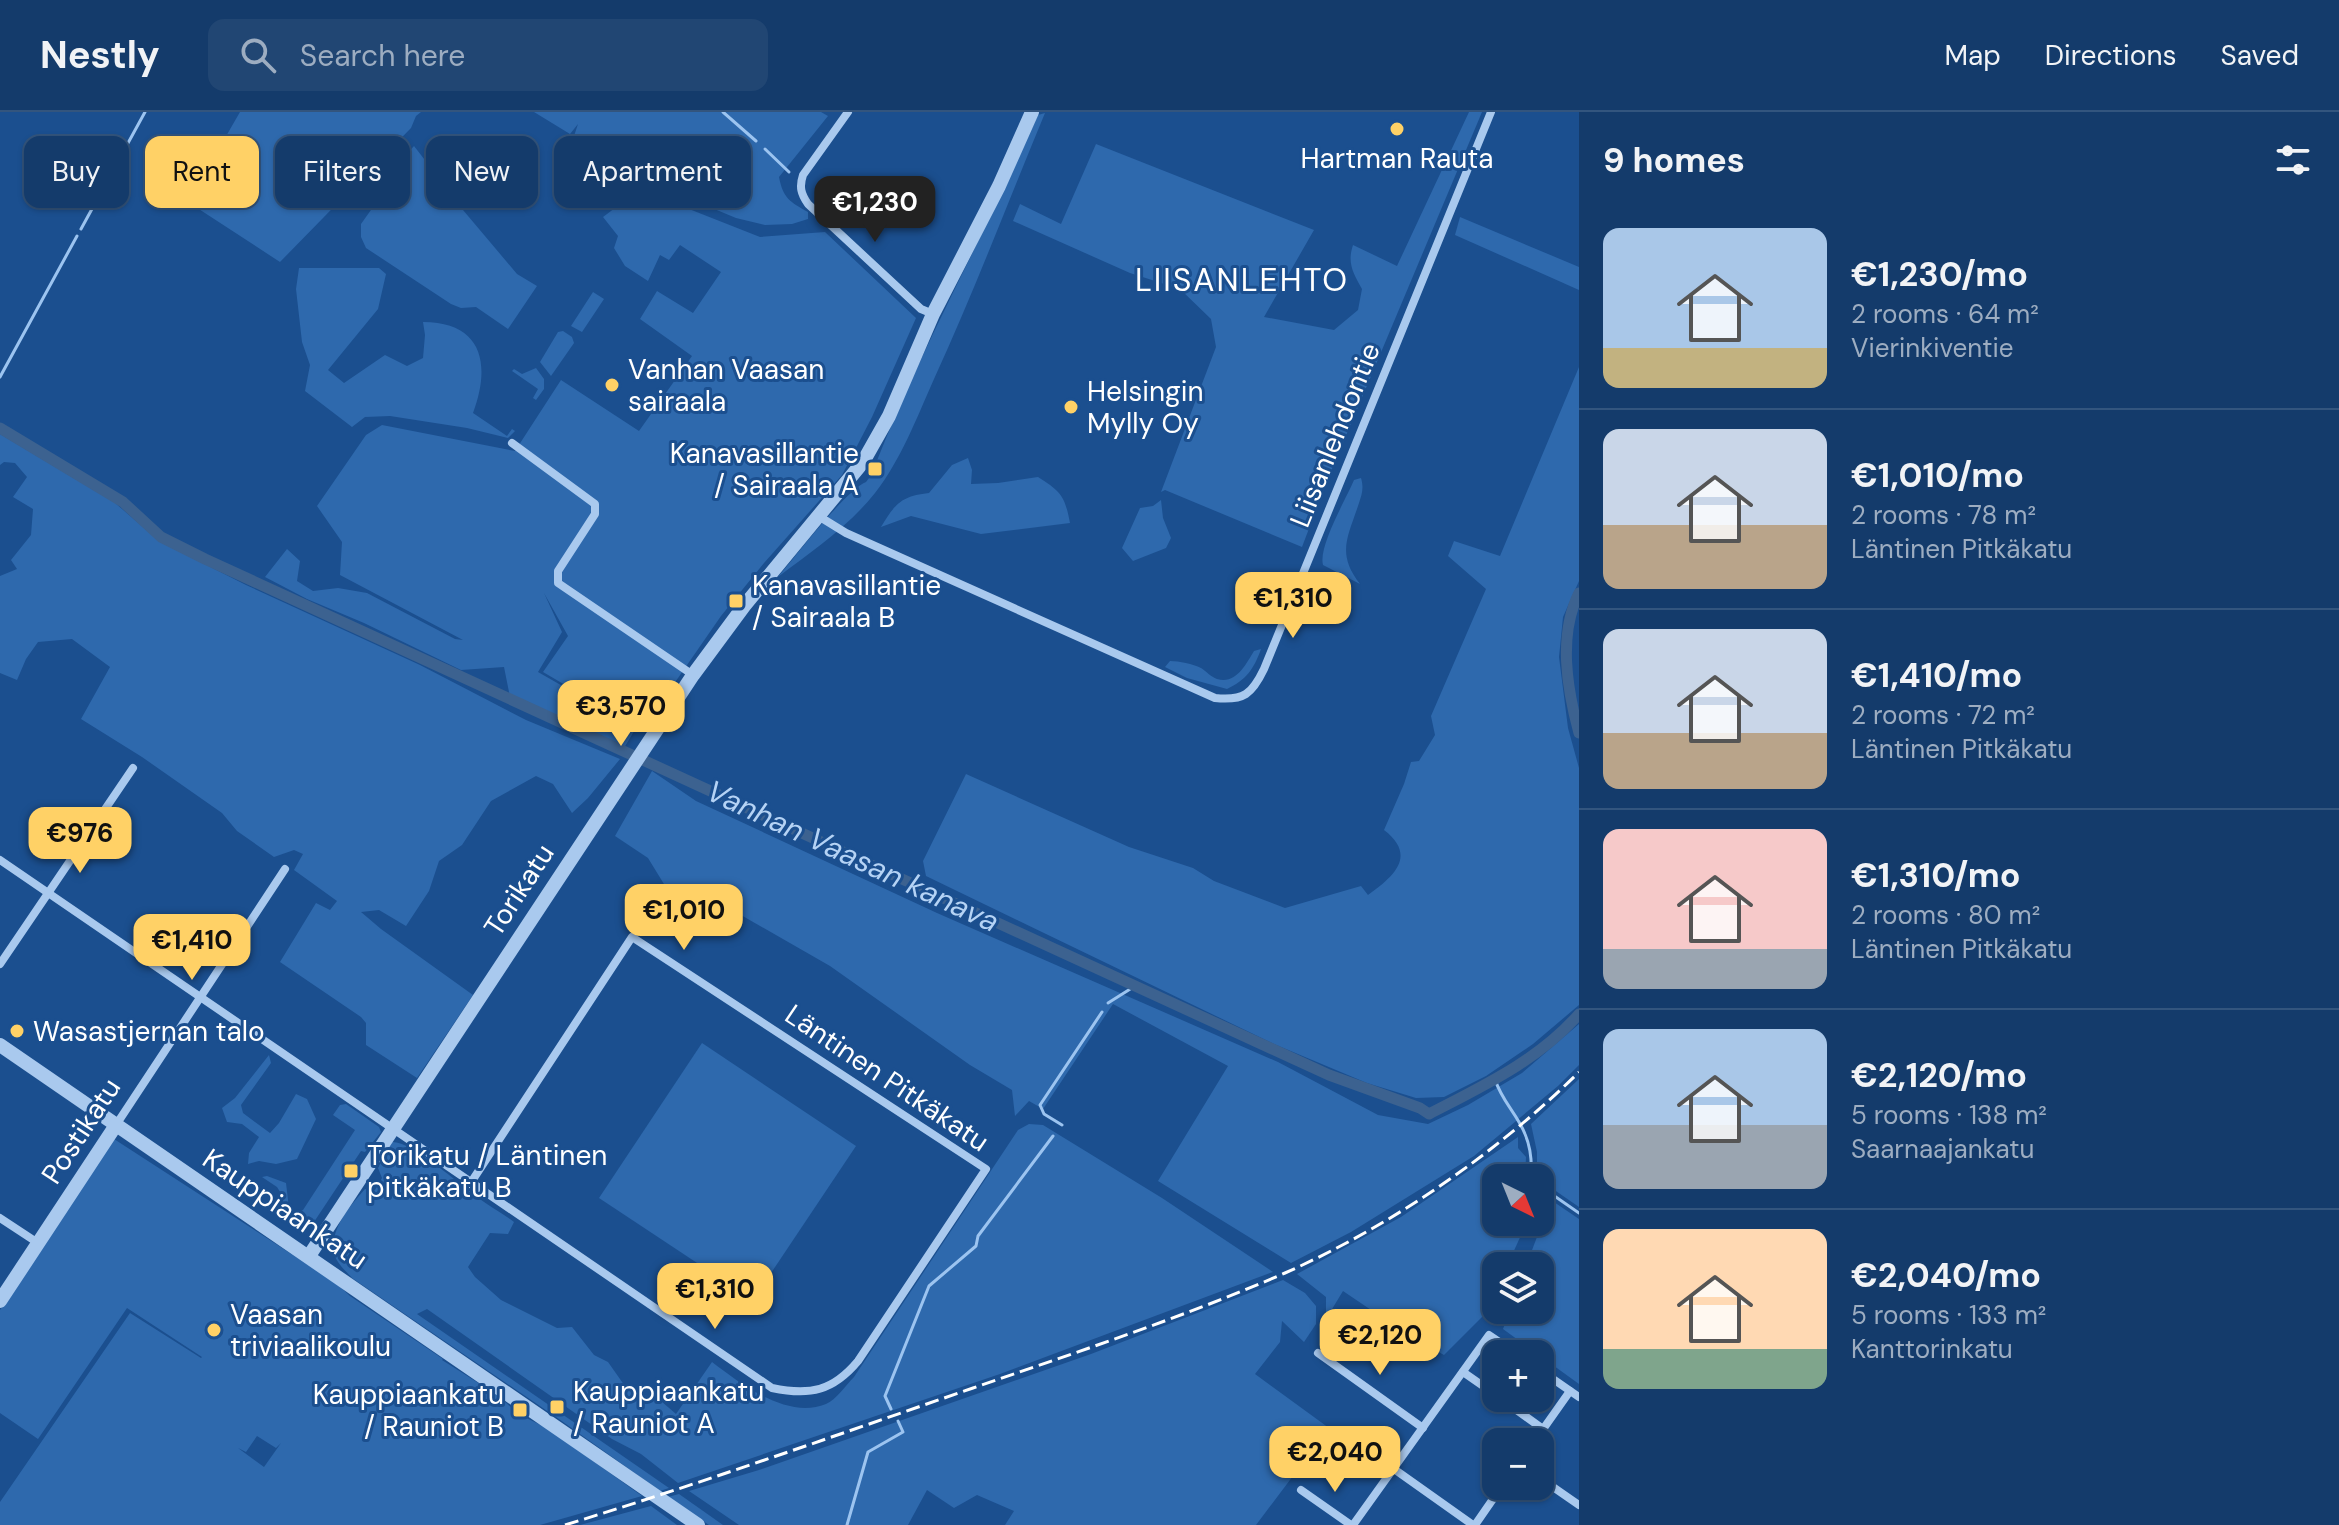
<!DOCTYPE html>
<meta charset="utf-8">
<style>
body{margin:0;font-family:"DM Sans",sans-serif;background:#214673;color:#f1f3f6;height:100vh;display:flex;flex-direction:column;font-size:30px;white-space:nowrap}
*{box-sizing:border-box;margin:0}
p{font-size:26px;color:#9dadc1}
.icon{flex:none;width:44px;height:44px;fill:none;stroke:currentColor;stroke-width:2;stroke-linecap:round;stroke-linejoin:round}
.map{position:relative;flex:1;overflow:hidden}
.side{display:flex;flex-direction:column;background:#143b6b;width:760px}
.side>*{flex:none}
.top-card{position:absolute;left:24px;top:24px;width:760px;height:72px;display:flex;gap:16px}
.needle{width:52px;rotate:137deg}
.tools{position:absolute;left:1482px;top:1052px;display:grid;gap:16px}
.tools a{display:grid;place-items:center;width:72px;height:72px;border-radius:16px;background:#143b6b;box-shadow:0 2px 6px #0004,0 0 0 2px #33557e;font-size:40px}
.price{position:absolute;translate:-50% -68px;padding:0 18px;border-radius:16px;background:#ffd166;color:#111;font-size:26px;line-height:52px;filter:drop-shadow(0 2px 4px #0008)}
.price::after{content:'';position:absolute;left:50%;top:48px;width:24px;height:18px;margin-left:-12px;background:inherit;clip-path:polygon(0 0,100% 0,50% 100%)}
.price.current{background:#222;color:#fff}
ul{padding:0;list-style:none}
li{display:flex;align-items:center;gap:24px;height:200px;padding:0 24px}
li+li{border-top:2px solid #33557e}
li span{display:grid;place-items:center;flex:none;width:224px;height:160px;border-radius:16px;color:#555}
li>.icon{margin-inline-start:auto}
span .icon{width:96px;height:96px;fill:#fffc;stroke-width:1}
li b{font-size:34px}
h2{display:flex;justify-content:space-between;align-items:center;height:96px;padding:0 24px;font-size:34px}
.tag{padding:0 28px;border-radius:16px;background:#143b6b;box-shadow:0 2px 6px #0004,0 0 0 2px #33557e;font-size:28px;line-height:72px}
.tag.current{background:#ffd166;color:#111}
header{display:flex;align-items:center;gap:48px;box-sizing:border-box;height:112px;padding:0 40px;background:#143b6b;border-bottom:2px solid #33557e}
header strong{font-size:38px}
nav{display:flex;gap:44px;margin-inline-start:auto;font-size:28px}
.search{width:560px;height:72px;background:#214673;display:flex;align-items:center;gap:20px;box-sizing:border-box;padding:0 28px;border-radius:16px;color:#9dadc1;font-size:30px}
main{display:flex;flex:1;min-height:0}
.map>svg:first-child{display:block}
</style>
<header>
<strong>Nestly</strong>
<div class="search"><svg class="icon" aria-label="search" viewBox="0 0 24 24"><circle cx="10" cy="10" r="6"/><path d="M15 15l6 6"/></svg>Search here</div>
<nav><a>Map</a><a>Directions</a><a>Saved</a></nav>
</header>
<main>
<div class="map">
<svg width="1579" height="1413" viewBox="0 0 1579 1413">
<rect width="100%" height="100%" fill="#1b4f8f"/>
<g fill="#2e69ad" fill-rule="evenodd">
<path d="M240 0H421L416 4 411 16 280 150 188 90Z"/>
<path d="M534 0H821L828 4 779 65C783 86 790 90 808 100V107L792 112 765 113 736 106 659 74 635 69 614 51 570 36 578 12 570 22Z"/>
<path d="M1469 0H1482L1329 364 1302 435 1165 378 1161 380 1216 235 1211 207 1180 177 1130 161 1013 109 1020 92 1061 112 1096 32 1314 118 1264 205 1334 218 1358 198 1362 177C1353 161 1347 151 1353 133L1397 154Z"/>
<path d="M1045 1C1008 90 974 180 934 267 917 305 901 348 875 381 848 415 812 439 778 465 796 444 845 379 866 370L878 354 876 351C923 232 986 120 1038 3Z"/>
<path d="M414 34 428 52 436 66 517 162 537 174 508 217 476 195 461 196 451 192 366 136 361 125V112L395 64 402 59 397 53Z"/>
<path d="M651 82 760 125 825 120 916 206 872 305 842 363 764 451 721 504 642 618 543 560 568 524 544 481 562 520 538 560 636 616 624 636 510 585 504 555 461 558 364 511 307 487 265 465 287 437 300 449 297 469 313 479 338 476 367 481 455 527 463 528 340 463 342 430 317 394 366 323 382 313 515 339 561 268 639 319 692 244 640 207 657 179 693 201 721 160 680 133 669 148 660 143 648 169 625 154 614 136 618 124 603 105 631 84Z"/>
<path d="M1460 105 1579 155V178L1455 123Z"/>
<path d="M299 156H379L386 162 378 197 328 258 344 271 385 243 407 254 423 246 425 223 423 210C483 210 491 253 473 301L507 324 512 317 515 319 508 326 467 316 390 304 365 305 352 315 305 279 310 253 302 230 296 177Z"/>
<path d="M593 180 604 187 582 220 571 214Z"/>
<path d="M563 219 572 225 574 231 551 264 540 250 558 220Z"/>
<path d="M1579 255V469L1563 505 1559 545 1568 616 1579 656V893L1533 932 1486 964 1444 985 1416 986 1367 971 1274 932 926 764 923 749 966 662 1129 735 1193 756 1214 769 1285 796 1361 774 1368 783C1393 765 1418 744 1384 718L1404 672 1411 650 1419 649 1435 623 1431 604 1486 477 1448 444 1454 429 1500 444Z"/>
<path d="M536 256 544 267V277L536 288 533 286 538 277 512 259 514 257 522 262Z"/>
<path d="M0 322 114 390 159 429 246 473 420 553 526 608 620 647 588 686 572 701 553 672 536 664 491 689 462 733 439 749 429 779 406 814 379 798 361 800 381 817 473 883 417 966 366 933V911L361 905 280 850 316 791 330 798 337 789 294 758 303 742 294 738 274 745 237 719 222 701 142 645 81 607 110 555 72 527 38 530 26 547 17 568 0 561V464L17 457 11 448 31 423 33 397 13 385 27 365 15 351 4 350 0 353Z"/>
<path d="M968 346 972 358 971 372 998 371 1038 365C1062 380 1065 385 1070 411L981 422 911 404 881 415C895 392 901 384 929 381L952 353Z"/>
<path d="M1361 366C1364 376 1362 382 1359 391 1348 425 1336 441 1360 472L1323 453C1318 435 1346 387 1354 368Z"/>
<path d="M1161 388 1163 406 1171 426 1166 436 1133 449 1122 436 1140 396 1153 394Z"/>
<path d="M1261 537C1254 557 1246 568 1227 577L1187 566 1165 555 1170 549C1179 549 1193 552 1201 556 1206 559 1211 565 1217 567 1236 573 1246 552 1254 539Z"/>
<path d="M652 659 696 689 937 801 1278 950 1378 1003 1428 1012 1468 993 1522 961 1579 912V953L1558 974 1474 1044 1351 1120 1291 1151 1158 1069 1228 954 1113 892 1043 997 1029 989 1015 1004 1012 978 970 953 830 854 713 787 675 783 650 818 643 814 667 777 648 746 615 724Z"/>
<path d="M702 931 856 1034 753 1188 599 1086Z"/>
<path d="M269 943 271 951 241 993 243 1001 270 1021 279 1011 296 982 307 987 316 1007 297 1047 276 1052 259 1049 248 1052 249 1041 259 1025 242 1012 227 1010 222 996 235 986Z"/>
<path d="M1579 967V1095L1537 1066V1040L1531 1012Z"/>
<path d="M346 992 379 1015 381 1020 365 1040 361 1039 312 1113 289 1107 282 1098V1083L277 1075 262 1065 267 1064 286 1071 289 1096 297 1101 303 1098 355 1018 333 1003 340 993Z"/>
<path d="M1029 1012 1043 1013 1162 1086 1273 1160 1000 1262 678 1371 641 1342 612 1327 427 1197 417 1202 669 1376 660 1379 556 1305 352 1166C346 1159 335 1150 334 1140 330 1116 351 1093 365 1077L375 1078 382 1066 378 1056 391 1030C411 1028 459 1072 477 1085 489 1094 502 1101 514 1110L508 1122 490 1121 468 1155 475 1165 501 1188 557 1216 572 1215 594 1243 608 1250 627 1277 661 1289 676 1302 712 1250C741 1272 787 1308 826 1292 836 1288 846 1273 854 1265L1018 1018Z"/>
<path d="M1518 1025V1036L1526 1045 1525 1066H1496V1110H1527L1507 1154H1496V1177L1487 1200 1444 1243 1411 1225 1343 1179 1326 1207V1185L1297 1162 1401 1105Z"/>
<path d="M114 1027 336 1171 350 1184 443 1247 442 1248 499 1284 518 1302 547 1316 642 1384 540 1413H0V1390L130 1201 201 1246 202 1245 127 1196 38 1327 0 1301V1198ZM257 1324 276 1336 281 1331 264 1355 238 1336 246 1340Z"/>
<path d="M1551 1088 1579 1107V1272L1503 1217 1510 1198H1540V1154H1526Z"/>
<path d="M1283 1168 1305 1181 1316 1194V1212L1304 1230 1282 1209 1280 1230 1255 1262 1329 1316 1256 1413H1005L1014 1399 977 1383 954 1396 927 1378 908 1413H739L689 1379 759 1358 1091 1242Z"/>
<path d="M679 1382 723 1413H709L668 1385Z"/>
<path d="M651 1394 677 1413H580Z"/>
</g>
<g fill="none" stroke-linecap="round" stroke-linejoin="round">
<g stroke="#9cc4f0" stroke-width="3">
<path d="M723 0 756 29"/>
<path d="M765 37 789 60"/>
<path d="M81 117 145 0"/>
<path d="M0 265 77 124"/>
<path d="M1108 891 1135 874"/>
<path d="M1495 967C1501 988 1517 1002 1525 1022 1531 1036 1532 1052 1531 1066"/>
<path d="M1062 1013 1044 1002 1040 993 1102 900"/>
<path d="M1540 1074 1579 1101"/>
<path d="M891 1297 885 1284 929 1174 976 1134 978 1124 1053 1024"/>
<path d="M847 1413 868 1340 903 1320 898 1309"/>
</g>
<g stroke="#3c6290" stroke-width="11">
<path d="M0 316 123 390 161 425 205 447 1329 963 1420 996 1429 1002C1483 974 1539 948 1579 902"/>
<path d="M1579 481C1558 523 1567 577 1579 621"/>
</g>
<g stroke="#a9c9ee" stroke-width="8">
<path d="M848 0 803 63C799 75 801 82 808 92L921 197 933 202"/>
<path d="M512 331 595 392V402L558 459V471L693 563"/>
<path d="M820 405 846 421 1215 586C1244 589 1252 582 1264 557L1491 0"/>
<path d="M0 748 772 1276C810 1284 833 1279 858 1249L986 1057 632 825 470 1072"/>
<path d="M0 852 133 656"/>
<path d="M116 1013 285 757"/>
<path d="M0 1106 38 1131"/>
<path d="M1318 1241 1423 1316"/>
<path d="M1540 1258 1579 1285"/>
<path d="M1463 1260 1496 1283"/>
<path d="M1500 1286 1543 1317"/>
<path d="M1534 1330 1570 1279"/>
<path d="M1394 1357 1473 1413"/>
<path d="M1540 1366 1579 1393"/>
<path d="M1301 1378 1351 1413"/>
<path d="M1353 1413 1489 1223 1517 1242"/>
<path d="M1475 1413 1502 1374"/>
</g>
<g stroke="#a9c9ee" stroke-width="14">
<path d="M0 933 698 1413"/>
<path d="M309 1144 693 563 744 494 863 350 889 304 933 202 999 74 1032 0"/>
<path d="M0 1189 116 1013"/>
</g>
<path stroke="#fff" stroke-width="3" stroke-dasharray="14 6" stroke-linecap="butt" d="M565 1413C702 1371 837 1323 973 1276 1077 1240 1184 1205 1285 1161 1391 1114 1497 1041 1579 960"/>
</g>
<g fill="#ffd166" stroke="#1b4f8f" stroke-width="3">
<circle cx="1397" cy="17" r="8"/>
<circle cx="612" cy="273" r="8"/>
<circle cx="1071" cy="295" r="8"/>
<rect x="867" y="349" width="16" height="16" rx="4"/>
<rect x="728" y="481" width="16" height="16" rx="4"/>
<circle cx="17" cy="919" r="8"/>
<rect x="343" y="1051" width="16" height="16" rx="4"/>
<circle cx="214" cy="1218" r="8"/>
<rect x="549" y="1287" width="16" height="16" rx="4"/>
<rect x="512" y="1290" width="16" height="16" rx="4"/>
</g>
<g text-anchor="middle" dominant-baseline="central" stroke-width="6" stroke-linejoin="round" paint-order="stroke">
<g font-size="28" fill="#fff" stroke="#1b4f8f" text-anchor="start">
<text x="1397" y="46" text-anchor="middle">Hartman Rauta</text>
<text x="628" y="257">Vanhan Vaasan<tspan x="628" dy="32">sairaala</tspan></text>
<text x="1087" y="279">Helsingin<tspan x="1087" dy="32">Mylly Oy</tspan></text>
<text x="859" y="341" text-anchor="end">Kanavasillantie<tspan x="859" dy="32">/ Sairaala A</tspan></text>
<text x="752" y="473">Kanavasillantie<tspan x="752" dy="32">/ Sairaala B</tspan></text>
<text x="33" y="919">Wasastjernan talo</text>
<text x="367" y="1043">Torikatu / Läntinen<tspan x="367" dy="32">pitkäkatu B</tspan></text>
<text x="230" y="1202">Vaasan<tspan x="230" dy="32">triviaalikoulu</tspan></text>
<text x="573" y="1279">Kauppiaankatu<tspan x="573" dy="32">/ Rauniot A</tspan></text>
<text x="504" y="1282" text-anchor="end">Kauppiaankatu<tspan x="504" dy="32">/ Rauniot B</tspan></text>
</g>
<g font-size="28" fill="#fff" stroke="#1b4f8f">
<text transform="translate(1335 323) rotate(-68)">Liisanlehdontie</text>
<text transform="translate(519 778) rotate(-57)">Torikatu</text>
<text transform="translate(887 966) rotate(34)">Läntinen Pitkäkatu</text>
<text transform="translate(81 1019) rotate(-57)">Postikatu</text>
<text transform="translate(285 1097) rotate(34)">Kauppiaankatu</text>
</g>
<g font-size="30" font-style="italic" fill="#b5d3f5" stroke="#1b4f8f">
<text transform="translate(853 744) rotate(25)">Vanhan Vaasan kanava</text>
</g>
<g font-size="32" letter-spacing="2" fill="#fff" stroke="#1b4f8f">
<text x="1242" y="168">LIISANLEHTO</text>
</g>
</g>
</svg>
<div class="tools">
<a><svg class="needle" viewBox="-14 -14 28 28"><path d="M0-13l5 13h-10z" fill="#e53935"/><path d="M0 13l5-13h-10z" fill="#9dadc1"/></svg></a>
<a><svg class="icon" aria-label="layers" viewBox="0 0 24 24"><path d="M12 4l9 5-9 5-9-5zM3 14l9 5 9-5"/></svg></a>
<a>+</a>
<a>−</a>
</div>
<b class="price current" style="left:875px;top:132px">€1,230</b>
<b class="price" style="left:1293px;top:528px">€1,310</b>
<b class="price" style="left:621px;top:636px">€3,570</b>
<b class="price" style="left:80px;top:763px">€976</b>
<b class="price" style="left:684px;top:840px">€1,010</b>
<b class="price" style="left:192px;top:870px">€1,410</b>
<b class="price" style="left:715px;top:1219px">€1,310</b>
<b class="price" style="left:1380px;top:1265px">€2,120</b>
<b class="price" style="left:1335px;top:1382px">€2,040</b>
<div class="top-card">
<a class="tag">Buy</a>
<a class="tag current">Rent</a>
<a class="tag">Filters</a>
<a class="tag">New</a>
<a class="tag">Apartment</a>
</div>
</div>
<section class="side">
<h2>9 homes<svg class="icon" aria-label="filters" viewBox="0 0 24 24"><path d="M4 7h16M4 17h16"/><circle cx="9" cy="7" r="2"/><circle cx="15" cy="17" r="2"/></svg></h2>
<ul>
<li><span style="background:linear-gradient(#a9c7e8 75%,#c2b280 0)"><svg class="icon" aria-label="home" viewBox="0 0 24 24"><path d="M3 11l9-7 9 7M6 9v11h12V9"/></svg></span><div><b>€1,230/mo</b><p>2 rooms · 64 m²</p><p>Vierinkiventie</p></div></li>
<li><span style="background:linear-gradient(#c9d6e8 60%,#b9a48a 0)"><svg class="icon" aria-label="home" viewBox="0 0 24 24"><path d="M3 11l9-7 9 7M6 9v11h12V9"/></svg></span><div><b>€1,010/mo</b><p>2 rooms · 78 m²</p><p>Läntinen Pitkäkatu</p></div></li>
<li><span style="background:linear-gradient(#c9d6e8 65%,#b9a48a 0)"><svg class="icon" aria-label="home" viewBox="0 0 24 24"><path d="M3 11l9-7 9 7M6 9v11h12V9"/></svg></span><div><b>€1,410/mo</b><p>2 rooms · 72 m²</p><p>Läntinen Pitkäkatu</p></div></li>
<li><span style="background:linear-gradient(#f6c9c9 75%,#9aa5b1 0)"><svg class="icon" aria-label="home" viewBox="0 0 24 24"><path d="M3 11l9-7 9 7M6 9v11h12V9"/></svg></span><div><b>€1,310/mo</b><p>2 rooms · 80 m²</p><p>Läntinen Pitkäkatu</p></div></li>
<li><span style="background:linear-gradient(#a9c7e8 60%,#9aa5b1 0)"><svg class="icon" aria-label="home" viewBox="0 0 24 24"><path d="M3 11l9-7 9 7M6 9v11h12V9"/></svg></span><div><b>€2,120/mo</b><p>5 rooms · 138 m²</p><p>Saarnaajankatu</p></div></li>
<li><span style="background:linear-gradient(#ffd9b3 75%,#7fa58c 0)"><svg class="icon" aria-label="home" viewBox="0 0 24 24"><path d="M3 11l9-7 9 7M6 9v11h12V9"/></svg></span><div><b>€2,040/mo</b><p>5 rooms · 133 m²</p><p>Kanttorinkatu</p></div></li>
</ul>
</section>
</main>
